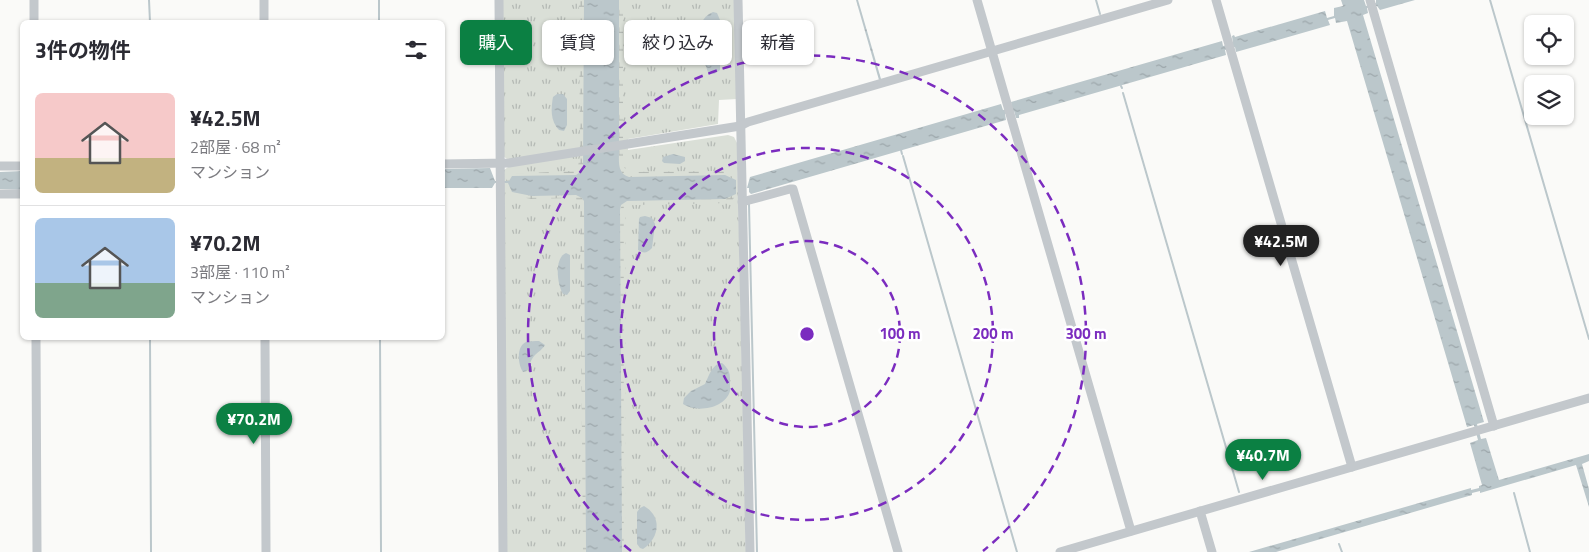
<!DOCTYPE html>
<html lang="ja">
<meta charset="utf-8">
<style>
body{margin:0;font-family:"Titillium Web","Noto Sans JP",sans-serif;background:#f2f2f3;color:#2b2b33;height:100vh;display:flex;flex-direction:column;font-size:19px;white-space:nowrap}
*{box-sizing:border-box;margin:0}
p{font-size:16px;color:#7c7c81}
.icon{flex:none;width:28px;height:28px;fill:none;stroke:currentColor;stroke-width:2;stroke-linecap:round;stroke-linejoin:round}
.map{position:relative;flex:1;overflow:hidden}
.details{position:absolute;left:20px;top:20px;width:425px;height:320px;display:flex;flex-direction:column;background:#fff;border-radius:8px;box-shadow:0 1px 4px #0004}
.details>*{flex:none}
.guide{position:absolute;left:460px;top:20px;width:475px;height:45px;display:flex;gap:10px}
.fabs{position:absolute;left:1524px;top:15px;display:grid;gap:10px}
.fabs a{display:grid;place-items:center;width:50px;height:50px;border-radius:8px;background:#fff;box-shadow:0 1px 4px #0004;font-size:25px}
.price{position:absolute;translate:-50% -42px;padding:0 11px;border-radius:18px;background:#0b8043;color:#fff;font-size:16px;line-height:32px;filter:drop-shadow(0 1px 2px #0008)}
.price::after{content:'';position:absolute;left:50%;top:30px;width:15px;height:11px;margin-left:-8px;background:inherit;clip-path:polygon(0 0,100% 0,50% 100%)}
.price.active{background:#222;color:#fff}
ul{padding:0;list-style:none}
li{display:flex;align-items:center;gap:15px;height:125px;padding:0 15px}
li+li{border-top:1px solid #e1e1e2}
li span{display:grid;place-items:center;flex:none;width:140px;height:100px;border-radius:8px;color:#555}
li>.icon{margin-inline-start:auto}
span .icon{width:60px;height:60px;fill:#fffc;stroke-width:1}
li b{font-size:21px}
h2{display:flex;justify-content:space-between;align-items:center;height:60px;padding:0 15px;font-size:21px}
.chip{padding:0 18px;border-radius:8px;background:#fff;box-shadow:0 1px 4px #0004;font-size:18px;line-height:45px}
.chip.active{background:#0b8043;color:#fff}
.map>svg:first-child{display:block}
</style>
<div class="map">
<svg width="1589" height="552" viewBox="0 0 1589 552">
<defs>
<pattern id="grass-tufts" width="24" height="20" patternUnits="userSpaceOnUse" patternTransform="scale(1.25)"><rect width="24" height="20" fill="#dadfd7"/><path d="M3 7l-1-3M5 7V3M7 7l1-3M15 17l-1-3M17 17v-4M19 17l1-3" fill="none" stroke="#b4b9b4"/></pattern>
<pattern id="wetland-marsh" width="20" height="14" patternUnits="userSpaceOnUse" patternTransform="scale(1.25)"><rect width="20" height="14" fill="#dadfd7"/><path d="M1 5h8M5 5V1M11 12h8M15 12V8" fill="none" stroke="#b4b9b4"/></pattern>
<pattern id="water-ripples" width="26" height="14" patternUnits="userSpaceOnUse" patternTransform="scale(1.25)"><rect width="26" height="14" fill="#bbc7cb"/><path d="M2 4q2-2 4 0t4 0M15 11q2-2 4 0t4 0" fill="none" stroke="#9ca6aa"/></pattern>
</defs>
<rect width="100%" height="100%" fill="#fafaf8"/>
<path fill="url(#grass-tufts)" d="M502 0H735L737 99 719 100 718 124 628 139V150L728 135 734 137 737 143 746 552H504L503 171 508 167 507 159 503 156Z"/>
<g fill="url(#wetland-marsh)">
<path d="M579 0H584L583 170 576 175 512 176 509 181H506L509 174 573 171 578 166 580 156Z"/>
<path d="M619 0H623V166L628 172 726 171 736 180 725 175 629 177C617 174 619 161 619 151Z"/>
<path d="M506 183H509L512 192 532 196 576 195 582 198 584 201 586 552H583L580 205 577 200 571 198 531 199 508 194Z"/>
<path d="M736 194 731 203 633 205 628 207 625 212 626 552H622L620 210 622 205 627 201 725 199Z"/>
</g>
<g fill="url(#water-ripples)">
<path d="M584 0H619V151C619 161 617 174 629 177L725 175 736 180V194L725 199 627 201 621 205 620 210 622 552H586L584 201 582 198 576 195 532 196 512 192 508 183H495L492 188H443L442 169 490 168 495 181H509L512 176 576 175 583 170Z"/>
<path d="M856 0H858L881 79 879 80Z"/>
<path d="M1341 0H1364L1366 6 1376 3V0H1415L1380 10 1377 6 1367 8 1368 13 1363 15 1484 422 1477 424 1481 439 1486 438 1499 480 1589 454V461L1582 464 1589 489V507L1576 465 1480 493V491L1472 493V495L1276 552H1249L1471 488V490L1479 488V486L1482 485 1470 443 1478 440 1474 425 1467 427 1347 21 1336 23 1335 18 1328 20 1330 25 1236 52 1235 47 1225 50 1226 55 1019 115V118H1016L1014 111 1005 114 1006 120 751 194 749 192V188H747L750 177 1001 104 1003 110 1012 108 1011 102 1222 41 1223 46 1233 43 1232 36 1234 35 1235 37 1325 11 1327 18 1334 16V8L1343 6Z"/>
<path d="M713 12 717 13 720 20V70L714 74 708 72C702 56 690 21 713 12Z"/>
<path d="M639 22 643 25V52L640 55 636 56 633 52V28L635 24Z"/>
<path d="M557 94H563L567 99V125L564 131 559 130C550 121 551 108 553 97Z"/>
<path d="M673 154 685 157V161L680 164 664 163 662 161 663 157Z"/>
<path d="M22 171V190L0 189V172Z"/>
<path d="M645 216 652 218 655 224 652 248C647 253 644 254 638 250L639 219 640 217Z"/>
<path d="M566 253 570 255V291L567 295 563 294C557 284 554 258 566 253Z"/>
<path d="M539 341 545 345C542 350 539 351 535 355 531 359 529 366 527 371L523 372C518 365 516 346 526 342 530 341 535 341 539 341Z"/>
<path d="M722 363C728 368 730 372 730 379 730 383 730 388 730 391 725 409 696 413 683 404L684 398 691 391 705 384C709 376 712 364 722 363Z"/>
<path d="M644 506C662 516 660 538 643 549L640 548 637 544V512L640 508Z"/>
</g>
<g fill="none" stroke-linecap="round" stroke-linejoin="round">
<g stroke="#bbc7cb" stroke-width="2">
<path d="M149 0 150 22"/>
<path d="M379 0V22"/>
<path d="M1096 0 1100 14"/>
<path d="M1490 0 1589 339"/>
<path d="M1121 86 1122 88"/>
<path d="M1123 93 1239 492"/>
<path d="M901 150 902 154"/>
<path d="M903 156 1017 552"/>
<path d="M749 204 757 552"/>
<path d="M150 338 151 552"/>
<path d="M380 338 381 552"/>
<path d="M1514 493 1530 552"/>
<path d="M1339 544 1342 552"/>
</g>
<g stroke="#c3c8cc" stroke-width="9">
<path d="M34 0V22"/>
<path d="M264 0V22"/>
<path d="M499 0 503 552"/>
<path d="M738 0 750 552"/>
<path d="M977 0 1131 531"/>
<path d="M1216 0 1352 467"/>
<path d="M1370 0 1494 426"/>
<path d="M442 164 509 163 740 126 748 122 1168 0"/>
<path d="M0 166H22"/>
<path d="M0 194H22"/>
<path d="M742 202 790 189H793L898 552"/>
<path d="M36 338 37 552"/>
<path d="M265 338 266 552"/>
<path d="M1200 511 1212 552"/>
<path d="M1060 552 1589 398"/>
</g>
</g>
<g fill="none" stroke="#7b2cbf" stroke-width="2.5" stroke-dasharray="9 6">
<circle cx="807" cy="334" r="93"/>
<circle cx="807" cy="334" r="186"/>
<path d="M631 551A279 279 0 1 1 983 551"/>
</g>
<circle cx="807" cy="334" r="8" fill="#7b2cbf" stroke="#fff" stroke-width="2.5"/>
<g font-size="15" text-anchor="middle" font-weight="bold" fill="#7b2cbf" stroke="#fff" stroke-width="5" stroke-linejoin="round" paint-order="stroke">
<text x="900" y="339">100 m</text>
<text x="993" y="339">200 m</text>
<text x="1086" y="339">300 m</text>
</g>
</svg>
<div class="fabs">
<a><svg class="icon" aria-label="locate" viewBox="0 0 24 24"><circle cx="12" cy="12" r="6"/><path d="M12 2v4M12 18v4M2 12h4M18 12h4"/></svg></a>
<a><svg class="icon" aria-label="layers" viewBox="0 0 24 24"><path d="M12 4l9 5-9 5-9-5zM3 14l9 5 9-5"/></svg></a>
</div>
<b class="price active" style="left:1281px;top:267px">¥42.5M</b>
<b class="price" style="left:254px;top:445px">¥70.2M</b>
<b class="price" style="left:1263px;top:481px">¥40.7M</b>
<div class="guide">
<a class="chip active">購入</a>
<a class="chip">賃貸</a>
<a class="chip">絞り込み</a>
<a class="chip">新着</a>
</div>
<section class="details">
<h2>3件の物件<svg class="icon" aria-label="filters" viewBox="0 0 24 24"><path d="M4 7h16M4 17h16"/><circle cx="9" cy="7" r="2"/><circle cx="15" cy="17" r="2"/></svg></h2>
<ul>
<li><span style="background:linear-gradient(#f6c9c9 65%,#c2b280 0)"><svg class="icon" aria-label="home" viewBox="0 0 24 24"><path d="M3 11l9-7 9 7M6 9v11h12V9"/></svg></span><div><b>¥42.5M</b><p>2部屋 · 68 m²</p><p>マンション</p></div></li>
<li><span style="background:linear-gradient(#a9c7e8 65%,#7fa58c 0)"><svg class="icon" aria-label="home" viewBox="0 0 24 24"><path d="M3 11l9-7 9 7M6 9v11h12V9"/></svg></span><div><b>¥70.2M</b><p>3部屋 · 110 m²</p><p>マンション</p></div></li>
</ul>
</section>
</div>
